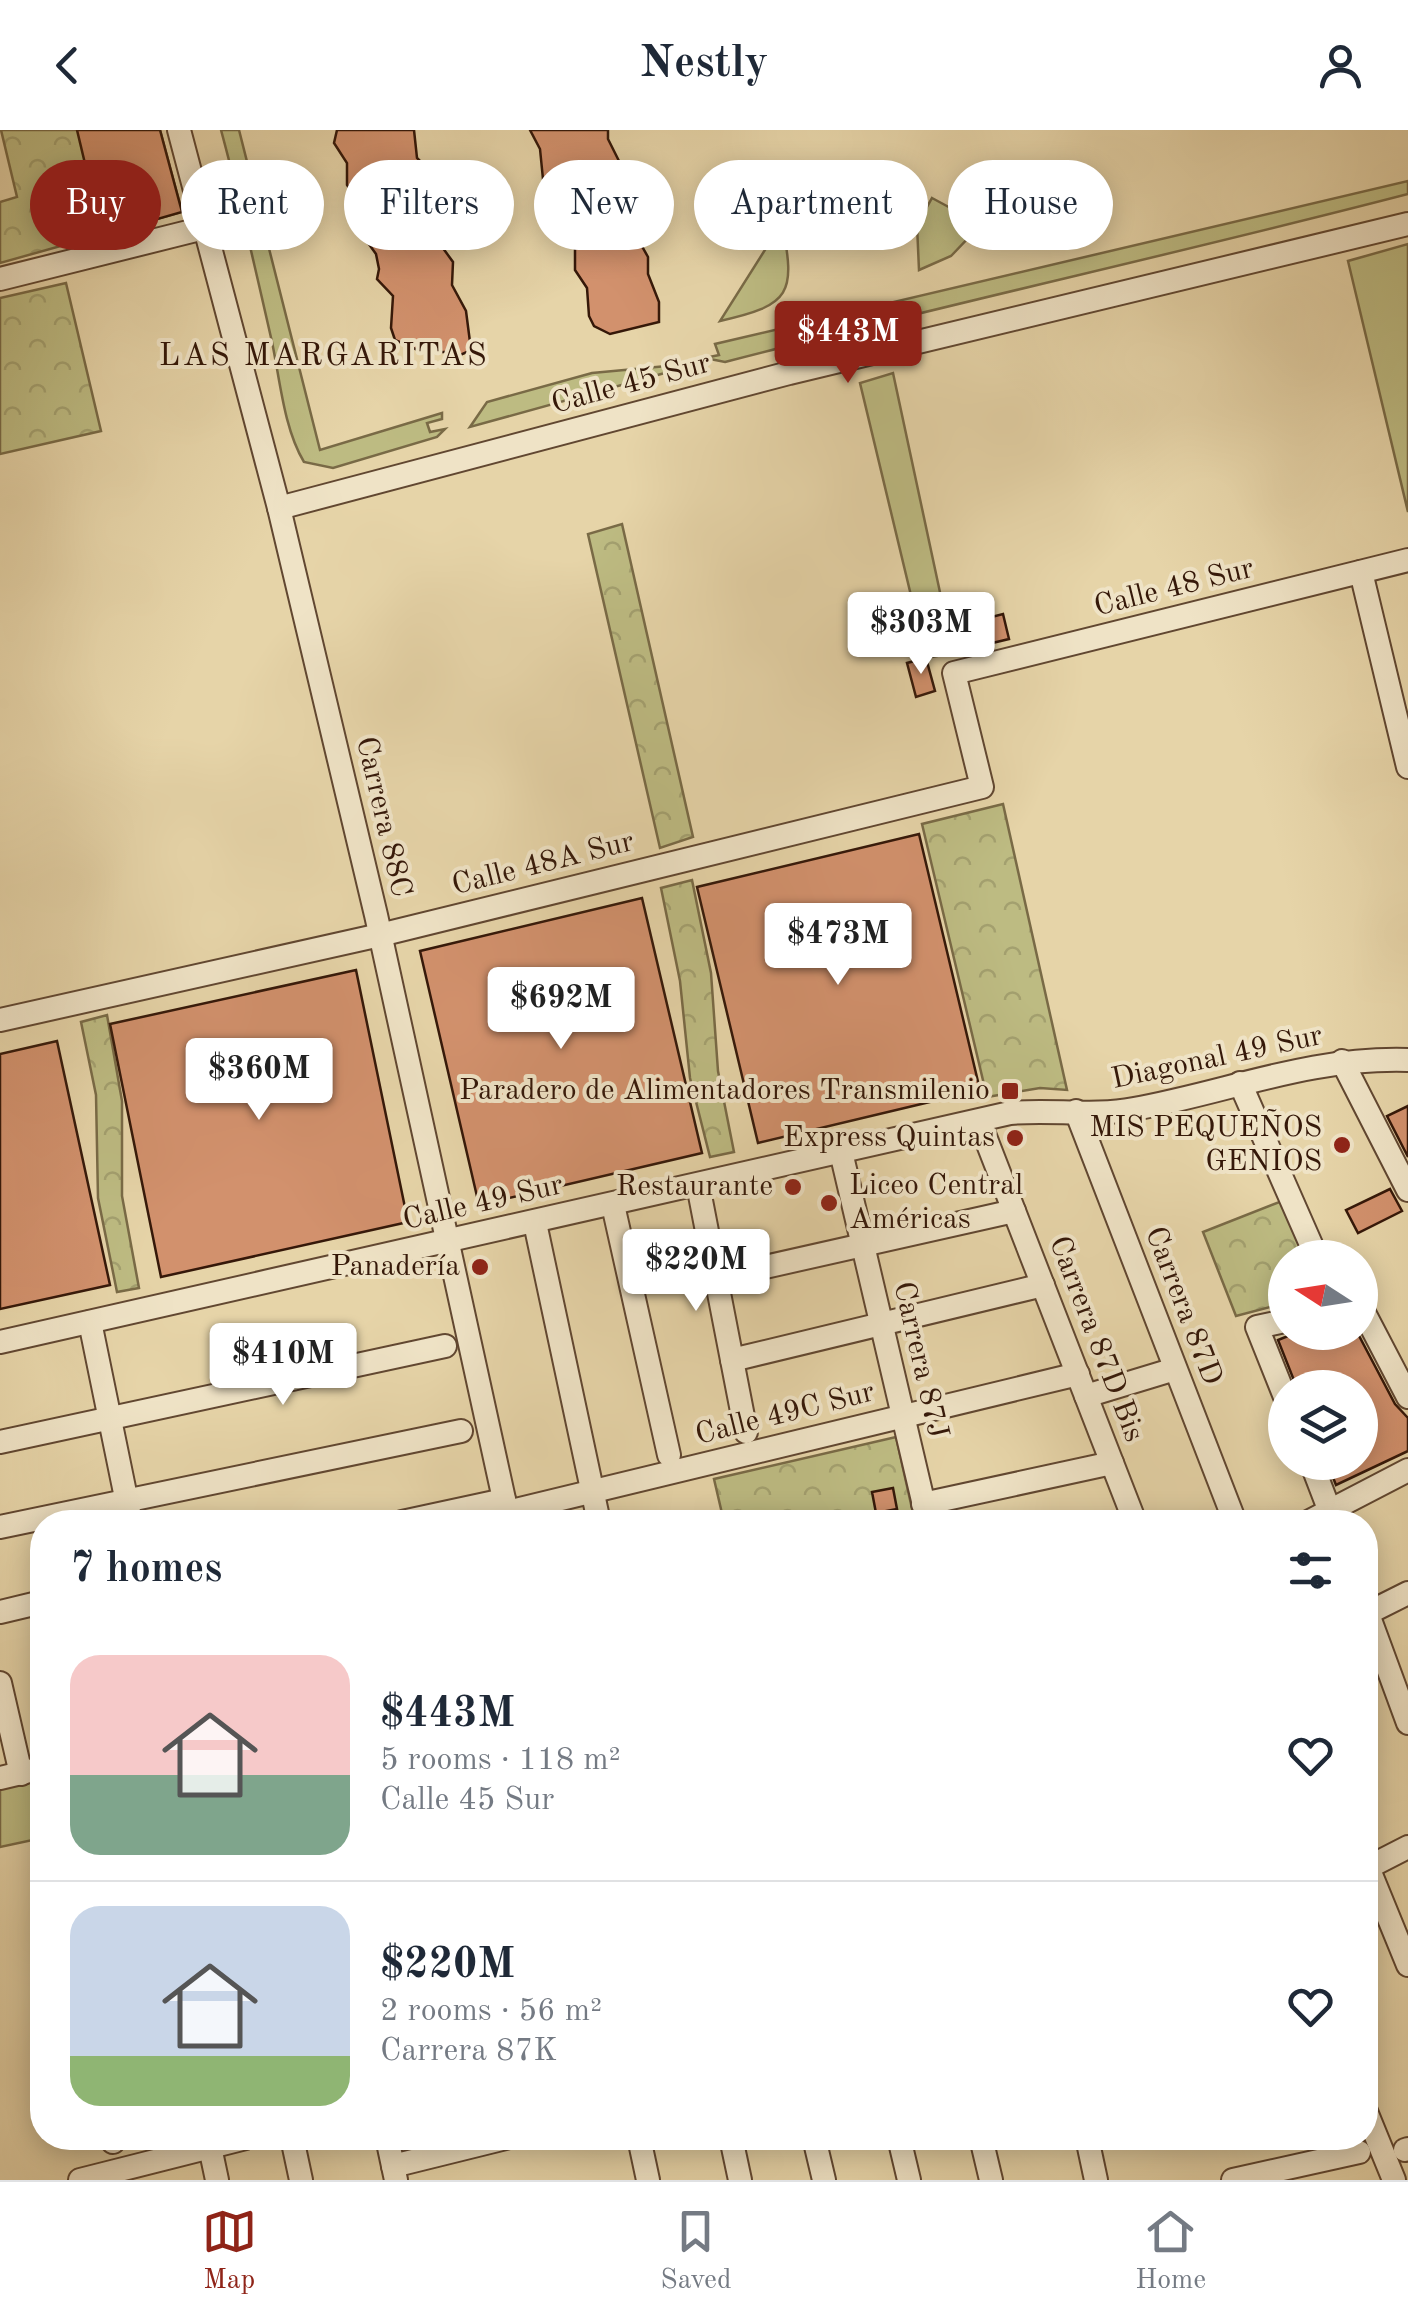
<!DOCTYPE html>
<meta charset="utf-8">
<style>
body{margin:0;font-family:"Old Standard TT",serif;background:#f6f6f7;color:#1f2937;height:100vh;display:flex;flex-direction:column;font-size:38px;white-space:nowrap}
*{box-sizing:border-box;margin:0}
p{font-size:32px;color:#747a83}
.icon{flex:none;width:55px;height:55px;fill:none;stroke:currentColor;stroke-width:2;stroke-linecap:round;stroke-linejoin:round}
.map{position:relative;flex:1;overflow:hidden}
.panel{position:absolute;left:30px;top:1380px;width:1348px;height:640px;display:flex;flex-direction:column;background:#fff;border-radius:40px;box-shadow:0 5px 25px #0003}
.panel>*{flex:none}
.hud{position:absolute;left:30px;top:30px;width:1350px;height:90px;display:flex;gap:20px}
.needle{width:65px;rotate:282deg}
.buttons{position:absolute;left:1268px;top:1110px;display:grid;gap:20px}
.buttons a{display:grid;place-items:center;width:110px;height:110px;border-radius:50%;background:#fff;box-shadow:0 5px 25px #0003;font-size:50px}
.price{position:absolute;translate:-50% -85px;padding:0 22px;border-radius:10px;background:#fff;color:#222;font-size:32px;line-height:65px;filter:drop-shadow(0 2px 5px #0008)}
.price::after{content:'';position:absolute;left:50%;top:60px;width:30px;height:22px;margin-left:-15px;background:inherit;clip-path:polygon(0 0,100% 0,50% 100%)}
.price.on{background:#8f2418;color:#fff}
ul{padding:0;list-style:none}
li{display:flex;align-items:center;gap:30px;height:250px;padding:0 40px}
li+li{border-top:2px solid #e0e1e3}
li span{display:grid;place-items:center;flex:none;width:280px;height:200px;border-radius:30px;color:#555}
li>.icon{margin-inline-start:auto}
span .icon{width:120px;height:120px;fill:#fffc;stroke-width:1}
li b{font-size:42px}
h2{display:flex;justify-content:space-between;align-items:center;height:120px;padding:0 40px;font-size:42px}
.pill{padding:0 35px;border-radius:45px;background:#fff;box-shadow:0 5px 25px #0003;font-size:35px;line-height:90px}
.pill.on{background:#8f2418;color:#fff}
header{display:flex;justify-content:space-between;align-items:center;height:130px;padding:0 40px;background:#fff;font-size:45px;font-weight:700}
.tab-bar{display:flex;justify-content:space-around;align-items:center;height:140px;border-top:2px solid #e0e1e3;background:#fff;font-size:28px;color:#747a83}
.tab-bar a{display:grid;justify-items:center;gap:5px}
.tab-bar .on{color:#8f2418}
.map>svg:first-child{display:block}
</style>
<header><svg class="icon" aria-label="back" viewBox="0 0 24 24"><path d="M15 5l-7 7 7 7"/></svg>Nestly<svg class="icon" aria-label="person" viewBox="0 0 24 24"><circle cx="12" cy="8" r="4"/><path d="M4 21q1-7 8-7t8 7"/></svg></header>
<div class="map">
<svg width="1408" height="2050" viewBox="0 0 1408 2050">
<defs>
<pattern id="park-crowns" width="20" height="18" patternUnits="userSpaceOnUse" patternTransform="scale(2.5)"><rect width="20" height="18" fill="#bdbb82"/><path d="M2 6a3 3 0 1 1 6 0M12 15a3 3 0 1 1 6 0" fill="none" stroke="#a3a06f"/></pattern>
</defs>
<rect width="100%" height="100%" fill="#e6d4a8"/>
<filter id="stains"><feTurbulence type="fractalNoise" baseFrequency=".002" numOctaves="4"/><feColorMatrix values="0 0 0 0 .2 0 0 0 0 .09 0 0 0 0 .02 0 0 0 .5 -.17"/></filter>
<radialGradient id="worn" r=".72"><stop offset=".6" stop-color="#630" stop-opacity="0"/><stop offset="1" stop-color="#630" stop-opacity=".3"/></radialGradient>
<g fill="#bdbb82" stroke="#796a46" stroke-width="2.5">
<path d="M221 0H239L320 320 442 283V289L427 293 430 302 445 299 437 307 333 338 304 332C284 299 280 250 272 212 256 141 240 70 221 0Z"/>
<path d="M1408 51V64C1181 123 952 173 725 232L705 228 719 225 715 214Z"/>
<path d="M932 68 969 88 971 105 951 126 919 140 917 95Z"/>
<path d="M782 93C796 164 791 175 720 191Z"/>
<path d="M1408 114V382L1348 131Z"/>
<path d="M667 236H690L470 297 487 272 592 243Z"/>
<path d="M893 243 953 523 926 528 860 253Z"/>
<path d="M42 1646V1708L0 1717V1656Z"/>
</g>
<g fill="url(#park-crowns)" stroke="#796a46" stroke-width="2.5">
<path d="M1 0H160L182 82 0 133V72L17 67Z"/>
<path d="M66 153 101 301 0 324V168Z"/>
<path d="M622 394 693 707 660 718 588 404Z"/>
<path d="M1003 674 1067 960 1040 958 987 967 922 694Z"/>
<path d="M692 750 711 843 718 941 734 1022 710 1027 690 948 680 851 661 758Z"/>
<path d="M107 885 122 971V1066L139 1158 117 1162 98 1068 96 965 81 892Z"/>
<path d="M1282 1071 1308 1127 1285 1128V1173L1236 1186 1203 1102Z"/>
<path d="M896 1307 915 1392H724L714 1349Z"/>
</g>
<g fill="#d2916d" stroke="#351809" stroke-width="2.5">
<path d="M77 0H160L182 82 102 105Z"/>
<path d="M337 0H414L417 28 427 38 426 63 438 87 440 114 453 132 452 155 466 181 470 212 467 222 458 226 447 222H422L395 210 391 198 393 166 377 149 379 139 376 124 361 103 358 72 347 55V33L334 13Z"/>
<path d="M530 0H608V9L620 33 622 60 636 79 634 102 648 127V144L659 172V192L610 204 594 196 589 186 587 158 575 140V112L559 96 562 85 558 70 543 49 540 19Z"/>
<path d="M1003 484 1009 509 959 521 953 497Z"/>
<path d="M926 528 935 561 916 567 907 533Z"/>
<path d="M919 704 980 960 758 1013 697 757Z"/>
<path d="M642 768 702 1023 479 1075 420 821Z"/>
<path d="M356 840 408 1092 161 1147 110 894Z"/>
<path d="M57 911 110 1155 0 1179V924Z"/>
<path d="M1408 976V1027L1387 986Z"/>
<path d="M1390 1059 1402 1081 1358 1103 1346 1080Z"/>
<path d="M1298 1202H1357L1395 1274 1408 1288V1321L1336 1355 1327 1332H1360V1258H1297L1278 1210Z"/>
<path d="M893 1358 897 1379 876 1383 872 1362Z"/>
</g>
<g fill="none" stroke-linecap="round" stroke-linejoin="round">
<defs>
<g id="minor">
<path d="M179 0 279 378 376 785 509 1392"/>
<path d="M0 149 204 98"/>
<path d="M279 378 789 243 1408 94"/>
<path d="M1361 442 1408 637"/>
<path d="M0 890 380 805 982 657 954 543 1408 430"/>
<path d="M1342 931 1408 1060"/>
<path d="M1240 953 1317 1128"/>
<path d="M1076 981 1235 1392"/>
<path d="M979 991 1135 1392"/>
<path d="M841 1022 928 1392"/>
<path d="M698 1055 746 1302"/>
<path d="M613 1075 669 1325"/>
<path d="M535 1093 599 1392"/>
<path d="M716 1148 1014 1081"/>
<path d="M1360 1175 1408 1267"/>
<path d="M1285 1191 1257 1197 1285 1267"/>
<path d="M90 1192 131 1392"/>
<path d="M0 1212 1010 983C1051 979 1093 987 1134 979 1229 962 1308 927 1408 930"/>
<path d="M732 1230 1043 1155"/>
<path d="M1086 1266 1175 1239"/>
<path d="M0 1312 445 1216"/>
<path d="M1311 1332 1334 1392"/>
<path d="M923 1374 1112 1333"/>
<path d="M507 1382 1078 1244"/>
<path d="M402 1392 504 1370"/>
<path d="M1308 1392 1408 1340"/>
<path d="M0 1397 461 1301"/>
<path d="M1365 1476 1408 1593"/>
<path d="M0 1482 42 1472"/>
<path d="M1368 1483 1408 1463"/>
<path d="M0 1553 21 1644"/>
<path d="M0 1648 42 1638"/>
<path d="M1365 1730 1408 1835"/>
<path d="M1365 1739 1408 1717"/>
<path d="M1365 1979 1394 2050"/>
<path d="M112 2008 113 2012"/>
<path d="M292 2008 301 2050"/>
<path d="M387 2008 396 2050"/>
<path d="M639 2008 648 2050"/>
<path d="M731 2008 740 2050"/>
<path d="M814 2008 824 2050"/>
<path d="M899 2008 909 2050"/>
<path d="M981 2008 991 2050"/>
<path d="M1087 2008 1096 2050"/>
<path d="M210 2017 217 2050"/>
<path d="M1405 2020 1408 2019"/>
<path d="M393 2036 506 2008"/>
<path d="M80 2050 246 2008"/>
<path d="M1233 2050 1359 2022"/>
</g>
</defs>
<use href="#minor" stroke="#614731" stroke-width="26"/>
<use href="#minor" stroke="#efe3c6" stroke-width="22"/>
</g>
<g fill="#8f2418" stroke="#efe3c6" stroke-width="4">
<rect x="1000" y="951" width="20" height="20" rx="5"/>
<circle cx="1015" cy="1008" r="10"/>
<circle cx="1342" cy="1015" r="10"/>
<circle cx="793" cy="1057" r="10"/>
<circle cx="829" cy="1073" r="10"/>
<circle cx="480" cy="1137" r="10"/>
</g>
<g text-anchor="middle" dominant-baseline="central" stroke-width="8" stroke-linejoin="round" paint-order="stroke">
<g font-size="30" fill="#351809" stroke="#efe3c6">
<text transform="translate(631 254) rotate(-15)">Calle 45 Sur</text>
<text transform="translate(1174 458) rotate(-14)">Calle 48 Sur</text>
<text transform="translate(383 687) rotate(77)">Carrera 88C</text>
<text transform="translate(543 734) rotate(-14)">Calle 48A Sur</text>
<text transform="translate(1217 928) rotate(-12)">Diagonal 49 Sur</text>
<text transform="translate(483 1073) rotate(-13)">Calle 49 Sur</text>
<text transform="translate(1183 1176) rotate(69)">Carrera 87D</text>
<text transform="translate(1096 1209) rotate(69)">Carrera 87D Bis</text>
<text transform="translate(920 1230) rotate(77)">Carrera 87J</text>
<text transform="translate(785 1284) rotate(-14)">Calle 49C Sur</text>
</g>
<g font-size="30" fill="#351809" stroke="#efe3c6" text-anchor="end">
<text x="990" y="961">Paradero de Alimentadores Transmilenio</text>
<text x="1322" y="998">MIS PEQUEÑOS<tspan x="1322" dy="34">GENIOS</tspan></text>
<text x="995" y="1008">Express Quintas</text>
<text x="849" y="1056" text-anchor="start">Liceo Central<tspan x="849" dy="34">Américas</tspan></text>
<text x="773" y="1057">Restaurante</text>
<text x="460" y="1137">Panadería</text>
</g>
<g font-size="32" letter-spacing="2.5" fill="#351809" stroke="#efe3c6">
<text x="324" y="227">LAS MARGARITAS</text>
</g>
</g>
<rect width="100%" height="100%" filter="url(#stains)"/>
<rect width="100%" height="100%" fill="url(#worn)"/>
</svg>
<div class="buttons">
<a><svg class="needle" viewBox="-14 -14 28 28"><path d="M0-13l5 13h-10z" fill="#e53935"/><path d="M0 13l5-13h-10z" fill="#747a83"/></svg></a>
<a><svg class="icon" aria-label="layers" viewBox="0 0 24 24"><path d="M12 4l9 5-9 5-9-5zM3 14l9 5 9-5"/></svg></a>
</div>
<b class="price on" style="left:848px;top:256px">$443M</b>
<b class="price" style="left:921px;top:547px">$303M</b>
<b class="price" style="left:838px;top:858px">$473M</b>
<b class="price" style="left:561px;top:922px">$692M</b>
<b class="price" style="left:259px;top:993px">$360M</b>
<b class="price" style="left:696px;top:1184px">$220M</b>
<b class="price" style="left:283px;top:1278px">$410M</b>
<div class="hud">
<a class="pill on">Buy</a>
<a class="pill">Rent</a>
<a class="pill">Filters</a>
<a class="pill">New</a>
<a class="pill">Apartment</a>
<a class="pill">House</a>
</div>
<section class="panel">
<h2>7 homes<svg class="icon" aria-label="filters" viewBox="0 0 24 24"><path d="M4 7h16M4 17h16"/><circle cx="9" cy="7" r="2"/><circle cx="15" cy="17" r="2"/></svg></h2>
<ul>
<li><span style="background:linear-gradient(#f6c9c9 60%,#7fa58c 0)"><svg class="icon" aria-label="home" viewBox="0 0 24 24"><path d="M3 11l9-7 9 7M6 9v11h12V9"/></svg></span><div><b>$443M</b><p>5 rooms · 118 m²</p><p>Calle 45 Sur</p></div><svg class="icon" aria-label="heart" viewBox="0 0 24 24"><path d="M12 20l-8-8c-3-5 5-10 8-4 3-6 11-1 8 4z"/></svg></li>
<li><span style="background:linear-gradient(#c9d6e8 75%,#8fb573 0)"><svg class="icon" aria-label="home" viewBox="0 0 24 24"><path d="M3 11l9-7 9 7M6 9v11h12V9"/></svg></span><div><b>$220M</b><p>2 rooms · 56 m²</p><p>Carrera 87K</p></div><svg class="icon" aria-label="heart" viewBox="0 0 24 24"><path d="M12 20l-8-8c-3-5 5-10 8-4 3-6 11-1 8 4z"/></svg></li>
</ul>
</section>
</div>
<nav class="tab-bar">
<a class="on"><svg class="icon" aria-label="map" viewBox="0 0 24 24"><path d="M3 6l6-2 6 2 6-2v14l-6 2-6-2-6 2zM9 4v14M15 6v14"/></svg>Map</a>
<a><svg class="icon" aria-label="saved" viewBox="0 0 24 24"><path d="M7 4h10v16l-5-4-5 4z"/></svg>Saved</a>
<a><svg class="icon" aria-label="home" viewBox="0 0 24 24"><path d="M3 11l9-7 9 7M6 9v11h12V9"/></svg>Home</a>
</nav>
